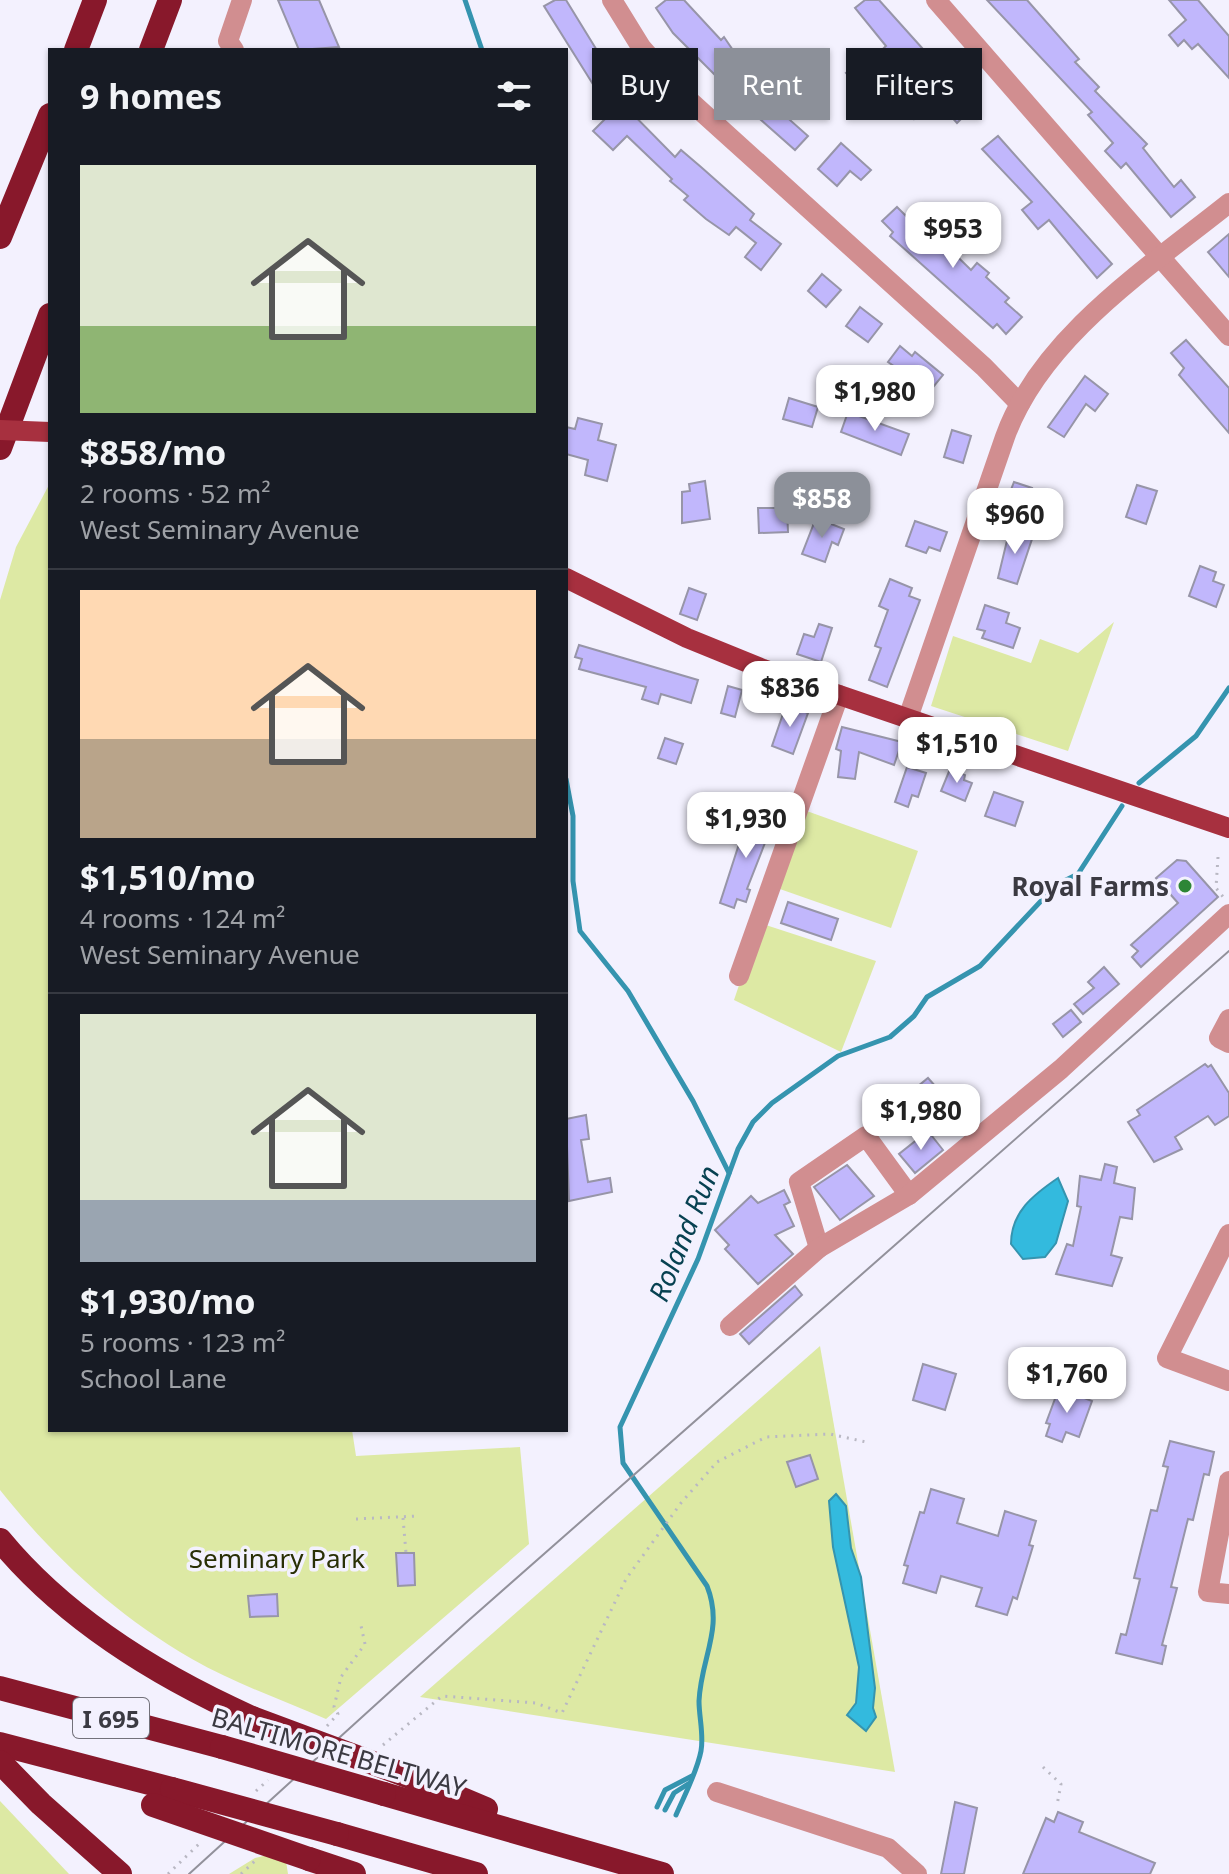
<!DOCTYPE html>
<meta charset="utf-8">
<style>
body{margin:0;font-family:"Noto Sans",sans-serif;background:#20242c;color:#f1f3f6;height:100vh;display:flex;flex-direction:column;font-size:30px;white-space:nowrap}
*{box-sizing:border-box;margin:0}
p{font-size:26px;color:#9ea1a6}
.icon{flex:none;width:44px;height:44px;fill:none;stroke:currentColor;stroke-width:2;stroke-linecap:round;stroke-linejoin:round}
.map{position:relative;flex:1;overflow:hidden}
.drawer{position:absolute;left:48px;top:48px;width:520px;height:1384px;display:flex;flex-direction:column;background:#171b24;border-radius:0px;box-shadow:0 2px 6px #0004}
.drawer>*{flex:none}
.banner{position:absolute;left:592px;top:48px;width:516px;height:72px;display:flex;gap:16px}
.price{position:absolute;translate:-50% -68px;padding:0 18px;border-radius:16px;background:#fff;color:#222;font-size:26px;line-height:52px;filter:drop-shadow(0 2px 4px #0008)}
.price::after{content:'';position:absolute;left:50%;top:48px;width:24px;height:18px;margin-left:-12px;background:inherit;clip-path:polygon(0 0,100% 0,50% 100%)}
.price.active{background:#8c9099;color:#fff}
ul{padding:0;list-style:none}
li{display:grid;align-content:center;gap:16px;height:424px;padding:0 32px}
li+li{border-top:2px solid #363941}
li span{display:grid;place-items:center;height:248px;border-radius:0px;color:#555}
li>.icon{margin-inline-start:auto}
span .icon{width:144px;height:144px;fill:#fffc;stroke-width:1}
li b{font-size:34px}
h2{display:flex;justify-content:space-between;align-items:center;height:96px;padding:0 32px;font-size:34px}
.tag{padding:0 28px;border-radius:0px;background:#171b24;box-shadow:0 2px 6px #0004;font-size:28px;line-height:72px}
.tag.active{background:#8c9099;color:#fff}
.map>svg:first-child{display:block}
</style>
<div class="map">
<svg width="1229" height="1874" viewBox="0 0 1229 1874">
<rect width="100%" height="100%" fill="#f3f1fe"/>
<g fill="#dde9a4">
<path d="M50 483V1430H352L356 1456 520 1447 529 1544 326 1719C282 1700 234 1683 192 1659 115 1614 55 1559 0 1490V600L16 547Z"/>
<path d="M1114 622 1068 751 931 706 953 636 1031 663 1040 639 1078 653Z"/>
<path d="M804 810 918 851 891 928 777 888Z"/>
<path d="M760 923 876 961 841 1052 734 1000Z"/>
<path d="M820 1346 895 1772 420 1697Z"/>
<path d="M0 1801 69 1874H0Z"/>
<path d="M272 1854 286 1861 288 1874H229L255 1858Z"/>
</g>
<g fill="#33bade" stroke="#3594af" stroke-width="2">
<path d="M1058 1178 1068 1201 1056 1243 1045 1257 1023 1259 1011 1244C1011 1212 1033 1195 1058 1178Z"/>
<path d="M836 1494 846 1506 851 1548 861 1577 875 1688 873 1708 876 1717 866 1731 847 1715 856 1703 859 1667 833 1547 829 1501Z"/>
</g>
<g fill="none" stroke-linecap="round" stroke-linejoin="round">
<g stroke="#3594af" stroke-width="5">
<path d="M465 0 482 50"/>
<path d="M566 779 573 816V881L580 931 628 991 693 1101 729 1173"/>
<path d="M1139 783 1196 736 1229 688"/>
<path d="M657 1807 665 1790 692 1776"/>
<path d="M665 1810 674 1793 688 1784"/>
<path d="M676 1815C685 1794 697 1772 701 1751 704 1735 699 1717 699 1701 701 1657 724 1629 707 1586L623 1463 620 1427 698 1259 738 1149 753 1122 772 1103 838 1056 890 1037 914 1016 927 997 980 966 1056 885 1078 874 1122 806"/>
</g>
</g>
<g fill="#c1b7fc" stroke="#9795a8" stroke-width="2">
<path d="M278 0H319L339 47 299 50Z"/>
<path d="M555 0H566L617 83 608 89 675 157 681 150 701 167 754 214 750 220 781 244 761 270 745 257 756 243 736 227 729 235 706 219 684 200 688 196 670 181 672 179 627 136 613 150 593 131 611 113 544 6Z"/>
<path d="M666 0H684L721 40 724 37 737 56 792 101 782 113 808 136 795 150 753 113 673 33 656 8Z"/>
<path d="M865 0H879L940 68 925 81 913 66 887 89 877 77 861 90 846 73 860 62 864 67 886 46 855 8Z"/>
<path d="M987 0H1027L1079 59 1075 62 1099 87 1095 91 1147 144 1143 148 1174 187 1181 180 1195 197 1171 217 1126 163 1121 168 1105 151 1113 143 1088 115 1092 112Z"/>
<path d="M1169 0H1198L1229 36V78L1198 44 1192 49 1184 40 1178 46 1169 35 1186 20Z"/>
<path d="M958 89 974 106 957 123 941 105Z"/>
<path d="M921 92 932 104 914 119 904 107Z"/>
<path d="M998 136 1112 264 1097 278 1049 220 1038 229 1022 210 1032 202 982 149Z"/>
<path d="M841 143 871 170 861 180 850 171 837 186 818 169Z"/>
<path d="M897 207 907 217 912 212 971 270 977 263 989 273 986 277 1009 298 1005 302 1022 317 1006 334 997 324 993 328 890 236 893 232 882 221Z"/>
<path d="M1229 234V277L1208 252Z"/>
<path d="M822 274 841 290 826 307 808 291Z"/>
<path d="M860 307 882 324 868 342 846 326Z"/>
<path d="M1186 340 1229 388V433L1179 375 1184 368 1171 353Z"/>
<path d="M900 346 912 356 915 352 943 375 930 391 888 362Z"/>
<path d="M1085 376 1108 394 1095 411 1086 404 1064 437 1048 427Z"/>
<path d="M789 398 818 407 812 427 783 419Z"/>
<path d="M848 412 909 434 901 455 841 432Z"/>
<path d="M578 418 602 424 598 440 616 445 607 481 585 475 588 460 566 454V427L575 429Z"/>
<path d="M952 430 971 436 963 463 944 457Z"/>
<path d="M705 481 710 519 682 523V492L690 491 689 484Z"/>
<path d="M1014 482 1032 488 1026 507 1007 500Z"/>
<path d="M1137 485 1157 491 1146 524 1126 517Z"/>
<path d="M758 508H787L788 532 759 533Z"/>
<path d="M816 518 844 529 838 545 832 542 825 562 802 554Z"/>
<path d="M915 521 947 532 940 551 929 547 926 553 906 546Z"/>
<path d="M1010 528 1033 536 1017 584 998 578Z"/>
<path d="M1200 566 1216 572 1213 581 1224 585 1216 607 1189 596Z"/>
<path d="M890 579 912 588 909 596 920 600 887 687 869 680 881 648 875 646 888 610 879 606Z"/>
<path d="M689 588 706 594 697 620 680 614Z"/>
<path d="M985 605 1009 613 1006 623 1020 628 1013 648 982 638 985 631 977 629Z"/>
<path d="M819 624 832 628 821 662 797 654 804 634 814 637Z"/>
<path d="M579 645 698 680 691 703 661 694 658 704 642 699 646 687 579 669 582 659 575 657Z"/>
<path d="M728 686 742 690 735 717 721 713Z"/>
<path d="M786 705 808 713 793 754 772 746Z"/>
<path d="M842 727 902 742 894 765 859 752 855 779 838 777 841 751 836 749Z"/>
<path d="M665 738 683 744 676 764 658 758Z"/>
<path d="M907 767 926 773 918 797 912 795 908 807 895 802Z"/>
<path d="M950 769 965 775 964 780 972 783 965 801 941 791Z"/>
<path d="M994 792 1023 802 1015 826 985 816Z"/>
<path d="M749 813 769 819 766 828 770 830 747 889 750 890 746 902 737 899 734 908 720 903Z"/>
<path d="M1177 860 1186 861 1218 897 1141 967 1132 957 1138 951 1131 945 1178 903 1156 878Z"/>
<path d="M788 902 838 919 831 940 781 923Z"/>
<path d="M1104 967 1119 984 1083 1014 1074 1004 1094 988 1088 982Z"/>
<path d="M1071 1010 1081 1022 1063 1037 1053 1024Z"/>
<path d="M1205 1064 1208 1067 1211 1065 1229 1093V1116L1215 1125 1208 1116 1175 1137 1182 1149 1154 1162 1128 1122 1140 1115 1137 1110Z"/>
<path d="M928 1078 952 1105 930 1124 906 1096Z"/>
<path d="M586 1115 589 1139 581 1140 588 1182 610 1178 612 1192 569 1201 566 1119Z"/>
<path d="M928 1131 943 1150 915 1173 899 1154Z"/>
<path d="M1105 1164 1117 1167 1114 1183 1135 1188 1132 1219 1120 1217 1111 1255 1122 1258 1112 1286 1056 1274 1067 1244 1073 1246 1081 1207 1077 1206 1080 1176 1101 1180Z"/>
<path d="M847 1165 874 1196 840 1220 814 1187Z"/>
<path d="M784 1190 790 1202 784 1205 794 1226 775 1235 793 1254 758 1284 725 1249 729 1245 715 1230 751 1196 758 1203Z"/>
<path d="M795 1286 802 1295 749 1344 740 1334Z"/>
<path d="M923 1364 956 1374 945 1410 913 1400Z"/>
<path d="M1059 1388 1092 1401 1079 1437 1066 1432 1062 1442 1046 1436 1050 1424 1046 1423Z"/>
<path d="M1170 1441 1214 1452 1209 1475 1204 1474 1193 1520 1188 1519 1171 1587 1177 1588 1162 1645 1166 1646 1162 1664 1116 1653 1121 1634 1126 1635 1140 1579 1134 1578 1151 1510 1157 1511 1168 1467 1163 1466Z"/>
<path d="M810 1455 818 1479 796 1487 787 1462Z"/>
<path d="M931 1489 964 1499 957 1523 998 1536 1005 1511 1036 1521 1029 1545 1033 1546 1017 1599 1013 1597 1007 1615 976 1606 982 1588 941 1576 936 1593 903 1583 908 1566 904 1565 920 1512 924 1513Z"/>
<path d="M396 1553H414L415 1585 398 1586Z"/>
<path d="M277 1594 278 1616 250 1617 248 1596Z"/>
<path d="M955 1802 977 1808 964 1874H941Z"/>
<path d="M1058 1812 1083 1822 1079 1832 1155 1863 1150 1874H1023L1046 1818 1054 1822Z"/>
</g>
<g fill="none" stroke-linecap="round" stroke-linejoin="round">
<g stroke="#b9b8c3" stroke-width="3" stroke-dasharray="2 6" stroke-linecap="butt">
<path d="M1218 857 1216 888 1224 898"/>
<path d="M403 1518 406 1553"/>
<path d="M356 1519 417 1516"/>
<path d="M327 1726 338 1714 334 1707 341 1677 365 1644 360 1621"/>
<path d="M383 1745 442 1696 536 1703 562 1713 626 1579 681 1503 717 1462 766 1437 830 1434 866 1442"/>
<path d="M1043 1767 1061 1784 1057 1805"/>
<path d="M256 1791 268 1780"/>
<path d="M168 1874 200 1843"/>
<path d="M241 1874 256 1860"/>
</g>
<g stroke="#d18e90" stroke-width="20">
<path d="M612 0 641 47 682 94 984 367 1020 404"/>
<path d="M936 0 1229 336"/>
<path d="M234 50 228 41 242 0"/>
<path d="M908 718 1005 437C1041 337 1149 267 1229 203"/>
<path d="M739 976 839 695"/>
<path d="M1229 1019 1219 1038 1229 1043"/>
<path d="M1229 1234 1167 1358 1229 1381"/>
<path d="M819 1248 799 1182 866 1136 909 1195"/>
<path d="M730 1326 819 1248 909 1195 1061 1069 1229 914"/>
<path d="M1229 1481 1208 1592 1229 1594"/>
<path d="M717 1792 888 1848 917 1874"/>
</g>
<path stroke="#a7303f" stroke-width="20" d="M566 578 687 638 763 669 1229 828"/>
<g stroke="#88182b" stroke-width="24">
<path d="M76 50 95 0"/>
<path d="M151 50 170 0"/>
<path d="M0 237 50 115"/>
<path d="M0 448 50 315"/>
<path d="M0 1540C66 1620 158 1676 252 1718"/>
<path d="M0 1688 222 1747"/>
<path d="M0 1744 172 1789"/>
<path d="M0 1762 41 1804 120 1874"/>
<path d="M405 1775 486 1809"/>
<path d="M384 1794 662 1874"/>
<path d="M337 1834 476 1874"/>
<path d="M309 1859 354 1874"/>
</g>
<path stroke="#92919b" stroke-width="2" d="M189 1874 469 1620 1229 951"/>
<path stroke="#a7303f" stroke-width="20" d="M0 430 50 432"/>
<g stroke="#88182b" stroke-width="24">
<path d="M252 1718 405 1775"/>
<path d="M222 1747 384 1794"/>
<path d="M172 1789 337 1834"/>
<path d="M153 1805 309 1859"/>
</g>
</g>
<circle fill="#2d8636" stroke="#f3f1fe" stroke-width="3" cx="1185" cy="886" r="8"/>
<g text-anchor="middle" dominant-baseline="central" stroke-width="7" stroke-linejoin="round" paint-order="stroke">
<rect fill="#f3f1fe" stroke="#72717a" stroke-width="2" x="73" y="1698" width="76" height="40" rx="6"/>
<g font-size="24" font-weight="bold" fill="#3b3a42">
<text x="111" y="1718">I 695</text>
</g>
<g font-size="26" font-weight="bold" fill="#3b3a42" stroke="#f3f1fe" text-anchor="end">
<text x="1169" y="886">Royal Farms</text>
</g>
<g font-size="26" fill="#292f05" stroke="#f3f1fe">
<text x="277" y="1558">Seminary Park</text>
</g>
<g font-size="26" fill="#3b3a42" stroke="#f3f1fe">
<text transform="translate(339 1752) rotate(16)">BALTIMORE BELTWAY</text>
</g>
<g font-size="28" font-style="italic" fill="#074151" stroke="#f3f1fe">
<text transform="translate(683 1233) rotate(-68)">Roland Run</text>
</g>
</g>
</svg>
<b class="price" style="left:953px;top:270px">$953</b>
<b class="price" style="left:875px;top:433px">$1,980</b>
<b class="price active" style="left:822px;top:540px">$858</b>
<b class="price" style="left:1015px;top:556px">$960</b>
<b class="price" style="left:790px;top:729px">$836</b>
<b class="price" style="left:957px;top:785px">$1,510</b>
<b class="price" style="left:746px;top:860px">$1,930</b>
<b class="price" style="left:921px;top:1152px">$1,980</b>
<b class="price" style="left:1067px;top:1415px">$1,760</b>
<div class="banner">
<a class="tag">Buy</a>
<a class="tag active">Rent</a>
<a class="tag">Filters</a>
</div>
<section class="drawer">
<h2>9 homes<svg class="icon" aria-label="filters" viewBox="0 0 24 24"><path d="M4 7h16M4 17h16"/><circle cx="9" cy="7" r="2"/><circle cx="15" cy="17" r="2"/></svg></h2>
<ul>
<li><span style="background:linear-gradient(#dfe7d0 65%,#8fb573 0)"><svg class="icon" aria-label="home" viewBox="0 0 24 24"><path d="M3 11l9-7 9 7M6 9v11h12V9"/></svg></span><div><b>$858/mo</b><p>2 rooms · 52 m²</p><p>West Seminary Avenue</p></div></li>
<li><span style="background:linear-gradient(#ffd9b3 60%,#b9a48a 0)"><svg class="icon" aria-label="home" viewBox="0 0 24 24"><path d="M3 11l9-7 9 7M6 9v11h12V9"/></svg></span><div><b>$1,510/mo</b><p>4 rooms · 124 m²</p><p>West Seminary Avenue</p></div></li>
<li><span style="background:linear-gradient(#dfe7d0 75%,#9aa5b1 0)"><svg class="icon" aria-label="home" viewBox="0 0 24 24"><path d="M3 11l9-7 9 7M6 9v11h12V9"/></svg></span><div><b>$1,930/mo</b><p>5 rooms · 123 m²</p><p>School Lane</p></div></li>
</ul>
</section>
</div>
